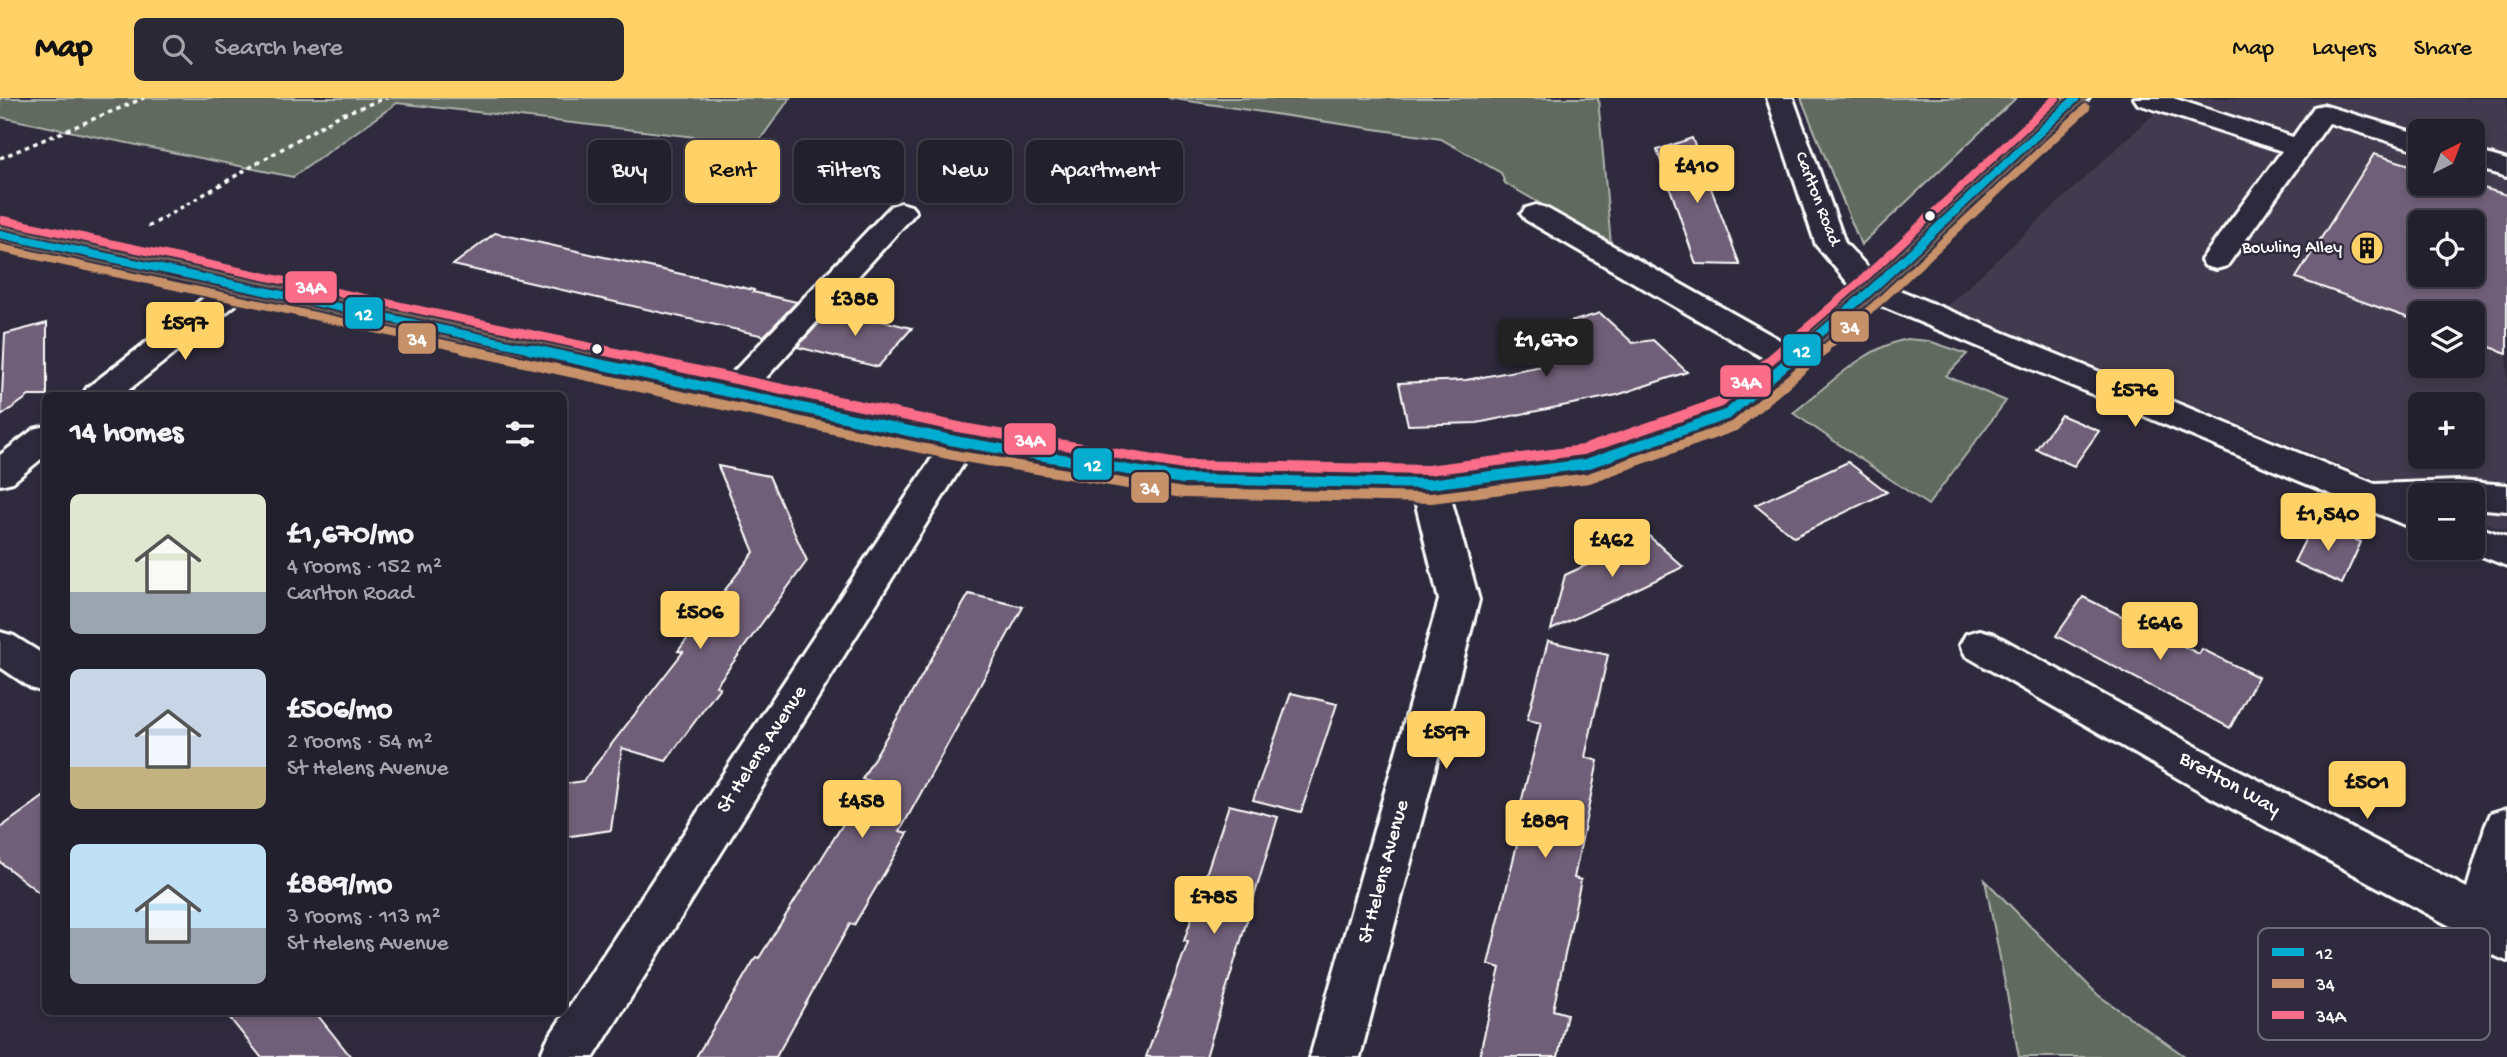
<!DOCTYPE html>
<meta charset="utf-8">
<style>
body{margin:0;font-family:"Gochi Hand",sans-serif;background:#2b2836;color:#f1f3f6;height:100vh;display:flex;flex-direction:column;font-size:26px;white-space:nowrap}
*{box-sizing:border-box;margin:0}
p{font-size:23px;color:#a3a3aa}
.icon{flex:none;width:38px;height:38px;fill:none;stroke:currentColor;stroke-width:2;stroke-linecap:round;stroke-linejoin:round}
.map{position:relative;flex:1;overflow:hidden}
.details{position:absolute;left:42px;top:294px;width:525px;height:623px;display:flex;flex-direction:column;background:#23202e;border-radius:10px;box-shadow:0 4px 10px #0003,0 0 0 2px #403e4a}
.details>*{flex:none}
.banner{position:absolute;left:588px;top:42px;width:665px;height:63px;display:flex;gap:14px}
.needle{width:46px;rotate:42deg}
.fabs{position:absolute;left:2408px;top:21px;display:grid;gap:14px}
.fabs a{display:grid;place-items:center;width:77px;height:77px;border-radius:10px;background:#23202e;box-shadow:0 4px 10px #0003,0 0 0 2px #403e4a;font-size:35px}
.price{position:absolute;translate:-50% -60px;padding:0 16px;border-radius:7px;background:#ffd166;color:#111;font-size:23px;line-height:46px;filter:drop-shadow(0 2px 4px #0008)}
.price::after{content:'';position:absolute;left:50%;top:42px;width:21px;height:16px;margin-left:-10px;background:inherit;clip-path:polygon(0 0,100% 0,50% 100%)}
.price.selected{background:#222;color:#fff}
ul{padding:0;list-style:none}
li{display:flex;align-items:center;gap:21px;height:175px;padding:0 28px}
li span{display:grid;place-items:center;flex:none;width:196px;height:140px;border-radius:10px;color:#555}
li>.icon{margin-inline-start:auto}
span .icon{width:84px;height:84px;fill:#fffc;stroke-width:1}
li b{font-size:30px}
h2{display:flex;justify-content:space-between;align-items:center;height:84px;padding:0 28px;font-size:30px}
.pill{padding:0 24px;border-radius:10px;background:#23202e;box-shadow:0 4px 10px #0003,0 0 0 2px #403e4a;font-size:24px;line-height:63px}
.pill.selected{background:#ffd166;color:#111}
header{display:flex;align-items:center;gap:42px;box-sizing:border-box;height:98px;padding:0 35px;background:#ffd166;color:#111}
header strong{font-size:33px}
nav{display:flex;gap:38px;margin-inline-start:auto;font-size:24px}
.search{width:490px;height:63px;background:#2b2836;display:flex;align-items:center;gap:18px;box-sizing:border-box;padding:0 24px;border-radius:10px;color:#a3a3aa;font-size:26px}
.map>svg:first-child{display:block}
</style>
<header>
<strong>Map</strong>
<div class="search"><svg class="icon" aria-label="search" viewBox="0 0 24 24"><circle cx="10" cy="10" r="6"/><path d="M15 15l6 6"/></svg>Search here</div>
<nav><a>Map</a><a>Layers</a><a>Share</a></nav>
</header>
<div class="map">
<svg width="2507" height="959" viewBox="0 0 2507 959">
<rect width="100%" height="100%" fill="#2f2a3d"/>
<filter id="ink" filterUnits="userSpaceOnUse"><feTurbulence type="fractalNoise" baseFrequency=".0143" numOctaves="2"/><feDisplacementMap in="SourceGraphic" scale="14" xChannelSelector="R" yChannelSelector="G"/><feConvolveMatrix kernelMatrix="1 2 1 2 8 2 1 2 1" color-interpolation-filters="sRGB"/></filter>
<g filter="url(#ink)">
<path fill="#423a4f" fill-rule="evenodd" d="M2171 0H2507V433L2473 420V397L2420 399 1947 208ZM2420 33H2473V86H2420ZM2420 124H2473V177H2420ZM2420 215H2473V268H2420ZM2420 306H2473V359H2420Z"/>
<g fill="#606a5e" stroke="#b0b4ae" stroke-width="2">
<path d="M0 0H790L757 46 397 5 293 79 0 19Z"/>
<path d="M1168 0H1598L1611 147 1505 85 1501 75 1441 41Z"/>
<path d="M1801 0H2016L1861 147Z"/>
<path d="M1907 241 1929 243 1967 256 1946 278 2006 303 1928 407 1793 315C1828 288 1863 250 1907 241Z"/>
<path d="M1985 782 2098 897 2186 959H2019Z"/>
</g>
<g fill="#705e78" stroke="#fff" stroke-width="2" fill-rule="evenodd">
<path d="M1692 40 1740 167 1696 166 1657 52Z"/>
<path d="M2374 56 2420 70V86H2470L2507 97V255L2473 243V215H2420V224L2296 180ZM2420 124H2473V177H2420Z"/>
<path d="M495 135 754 192 753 194 797 204 764 238 453 167Z"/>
<path d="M832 211 912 230 878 269 797 249Z"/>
<path d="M1600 215 1633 245 1653 242 1687 274 1617 297 1477 325 1408 327 1399 285 1466 282 1575 262 1544 232Z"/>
<path d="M47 225V298H29L1 318 5 236Z"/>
<path d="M2061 317 2099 333 2074 368 2036 351Z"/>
<path d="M1848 364 1887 394 1794 439 1755 407Z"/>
<path d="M718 368 769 378 807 463 716 588 720 589 666 663 622 650 611 732 564 739V686L583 683 683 554 678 553 754 454Z"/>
<path d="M2314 424 2361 444 2342 486 2294 464Z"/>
<path d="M1649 438 1683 469 1551 532 1565 477Z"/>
<path d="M969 496 1023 509 900 733 908 735 854 827 850 826 776 959H696L756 859 759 860 870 683 862 681Z"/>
<path d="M2083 499 2199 556 2202 551 2258 579 2230 630 2056 538Z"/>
<path d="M1548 543 1608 557 1585 659 1598 663 1574 780 1581 782 1553 912 1567 916 1558 959H1479L1500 870 1488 866 1519 738 1513 737 1541 625 1527 622Z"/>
<path d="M1291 595 1337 606 1301 714 1253 702Z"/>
<path d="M46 697V800L0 764V730Z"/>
<path d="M1229 707 1278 719 1206 959H1146L1188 844 1184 843Z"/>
<path d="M225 914H315L351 959H261Z"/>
</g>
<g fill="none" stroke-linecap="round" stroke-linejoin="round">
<defs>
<g id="minor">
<path d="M1767 0H1793L1845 145 1882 185 2375 386 2458 383 2507 387V413L2473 410V397H2420V432L2407 428 1860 199 1816 147Z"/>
<path d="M2134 0H2173L2293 39 2314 9 2323 7 2420 36V53L2329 25 2227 168 2216 171 2205 168 2201 162 2282 53 2138 6Z"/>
<path d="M2473 52 2507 62V79L2473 69Z"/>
<path d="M901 105 911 108 916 114 911 120 745 303 733 306 721 303 716 295 721 287 891 108Z"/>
<path d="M1536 107 1546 110 1803 255 1807 262 1803 269 1791 272 1779 269 1526 122 1521 116 1526 110Z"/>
<path d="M238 180 249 182 253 189 249 196 121 298H82L87 290 227 182Z"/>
<path d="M46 328V357L13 384 0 387V357L34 331Z"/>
<path d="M960 332 972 336 977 344 594 959H540L547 942 948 336Z"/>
<path d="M1429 374 1442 377 1447 386 1479 502 1360 959H1310L1439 502 1411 386 1416 377Z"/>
<path d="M2473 427 2507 439V468L2461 450H2473Z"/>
<path d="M1980 532 1994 536 2237 671 2467 790 2485 729 2491 715 2507 710V863L2490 856 2465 836 2207 697 1966 558 1960 547 1966 536Z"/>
<path d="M0 534 14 538 46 558V595L31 590 0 569Z"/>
</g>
<path id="major" d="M2061 0H2089L1882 199 1740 324 1586 378 1429 398 1183 393 960 356 0 145V127L960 332 1183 369 1429 374 1582 354 1716 308 1860 185Z"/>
</defs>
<use href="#minor" stroke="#fff" stroke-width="6"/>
<use href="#major" stroke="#fff" stroke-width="6"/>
<g stroke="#fff" stroke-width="3.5" stroke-dasharray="4.5 4.5" stroke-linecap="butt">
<path d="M0 60 144 0"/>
<path d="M148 129 340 17 386 0"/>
</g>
<use href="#minor" fill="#2f2a3d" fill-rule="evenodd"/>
<use href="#major" fill="#766964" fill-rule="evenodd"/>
<defs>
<g id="bus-1-far1">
<path d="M0 136 537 252"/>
<path d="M1801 252 1871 192 2076 0"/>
</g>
<path id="bus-1" d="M529 251 960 344 1183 381 1429 386 1586 366 1728 316 1803 251"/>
<g id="bus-2-far1">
<path d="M0 150 472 252"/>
<path d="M1823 252 1881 202 2086 10"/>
</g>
<path id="bus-2" d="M464 251 958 358 1183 395 1431 400 1589 380 1735 328 1825 251"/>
<g id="bus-3-far1">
<path d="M3 122 605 252"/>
<path d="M1781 252 1862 182 2056 0"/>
</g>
<path id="bus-3" d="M597 251 963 330 1184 367 1428 372 1583 352 1721 304 1783 251"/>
</defs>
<use href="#bus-1-far1" stroke="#2f2a3d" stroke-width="12"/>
<use href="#bus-1" stroke="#2f2a3d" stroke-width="15"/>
<use href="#bus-2-far1" stroke="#2f2a3d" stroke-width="12"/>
<use href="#bus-2" stroke="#2f2a3d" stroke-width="15"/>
<use href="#bus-3-far1" stroke="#2f2a3d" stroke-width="12"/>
<use href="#bus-3" stroke="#2f2a3d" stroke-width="15"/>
<use href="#bus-1-far1" stroke="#06acd0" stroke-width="8"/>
<use href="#bus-1" stroke="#06acd0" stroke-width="10"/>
<use href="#bus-2-far1" stroke="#c7916a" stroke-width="8"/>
<use href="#bus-2" stroke="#c7916a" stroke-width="10"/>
<use href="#bus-3-far1" stroke="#fb6d88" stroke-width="8"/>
<use href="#bus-3" stroke="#fb6d88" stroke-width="10"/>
</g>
</g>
<defs>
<symbol id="building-disc" viewBox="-11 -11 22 22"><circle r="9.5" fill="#ffd166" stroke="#2f2a3d"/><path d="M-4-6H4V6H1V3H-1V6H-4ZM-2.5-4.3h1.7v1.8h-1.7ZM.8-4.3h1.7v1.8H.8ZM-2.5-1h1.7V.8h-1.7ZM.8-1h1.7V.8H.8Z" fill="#111"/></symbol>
</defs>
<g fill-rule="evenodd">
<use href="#building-disc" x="2348" y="131" width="38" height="38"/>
</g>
<g fill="#fff" stroke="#2f2a3d" stroke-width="2.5">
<circle cx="1930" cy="118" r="6"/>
<circle cx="597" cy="251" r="6"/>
</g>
<g text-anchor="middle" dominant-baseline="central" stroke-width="5" stroke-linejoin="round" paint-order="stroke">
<g font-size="18" fill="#fff" stroke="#2f2a3d">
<text transform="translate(1817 101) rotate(69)">Carlton Road</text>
</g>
<g font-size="18" fill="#fff" stroke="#2f2a3d" text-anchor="end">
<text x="2342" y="150">Bowling Alley</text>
</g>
<g font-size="21" fill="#fff" stroke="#2f2a3d">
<text transform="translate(763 652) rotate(-57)">St Helens Avenue</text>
<text transform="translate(2229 687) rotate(29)">Bretton Way</text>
<text transform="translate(1385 774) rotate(-75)">St Helens Avenue</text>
</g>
</g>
<rect x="2258" y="830" width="232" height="112" rx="10" fill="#2f2a3d" stroke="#6d6a77" stroke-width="2"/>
<rect x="2272" y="850" width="32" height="8" fill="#06acd0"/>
<rect x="2272" y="881" width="32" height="9" fill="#c7916a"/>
<rect x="2272" y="913" width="32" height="8" fill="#fb6d88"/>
<g font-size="19" fill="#fff">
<text x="2316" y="861">12</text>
<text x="2316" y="892">34</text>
<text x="2316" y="924">34A</text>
</g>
<g stroke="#2f2a3d" stroke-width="2.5">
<rect x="284" y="172" width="54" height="34" rx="7" fill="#fb6d88"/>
<rect x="344" y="198" width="40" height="34" rx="7" fill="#06acd0"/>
<rect x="1830" y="212" width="40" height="33" rx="7" fill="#c7916a"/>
<rect x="397" y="224" width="40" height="33" rx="7" fill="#c7916a"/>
<rect x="1782" y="235" width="40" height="34" rx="7" fill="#06acd0"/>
<rect x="1719" y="266" width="53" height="34" rx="7" fill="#fb6d88"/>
<rect x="1003" y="324" width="54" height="34" rx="7" fill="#fb6d88"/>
<rect x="1072" y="349" width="41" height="34" rx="7" fill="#06acd0"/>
<rect x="1130" y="373" width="40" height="33" rx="7" fill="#c7916a"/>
</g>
<g font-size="19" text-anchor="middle" font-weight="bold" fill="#fff">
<text x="311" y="195">34A</text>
<text x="364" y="222">12</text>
<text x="1850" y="235">34</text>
<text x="417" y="247">34</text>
<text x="1802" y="259">12</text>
<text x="1746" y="290">34A</text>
<text x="1030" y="348">34A</text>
<text x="1093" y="373">12</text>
<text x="1150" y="396">34</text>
</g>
</svg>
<div class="fabs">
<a><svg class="needle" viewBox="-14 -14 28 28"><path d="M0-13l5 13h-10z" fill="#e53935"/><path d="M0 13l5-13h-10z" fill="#a3a3aa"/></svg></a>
<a><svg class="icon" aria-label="locate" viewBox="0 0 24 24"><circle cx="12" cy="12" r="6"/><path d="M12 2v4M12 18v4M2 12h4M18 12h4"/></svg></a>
<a><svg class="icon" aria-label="layers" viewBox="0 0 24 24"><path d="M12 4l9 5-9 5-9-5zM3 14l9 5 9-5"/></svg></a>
<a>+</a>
<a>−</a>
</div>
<b class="price" style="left:1697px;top:107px">£410</b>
<b class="price" style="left:855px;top:240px">£388</b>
<b class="price" style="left:185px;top:264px">£597</b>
<b class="price selected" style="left:1546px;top:281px">£1,670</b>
<b class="price" style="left:2135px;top:331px">£576</b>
<b class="price" style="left:2328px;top:455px">£1,540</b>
<b class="price" style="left:1612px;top:481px">£462</b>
<b class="price" style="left:700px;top:553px">£506</b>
<b class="price" style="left:2160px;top:564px">£646</b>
<b class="price" style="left:1446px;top:673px">£597</b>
<b class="price" style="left:2367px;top:723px">£501</b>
<b class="price" style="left:862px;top:742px">£458</b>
<b class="price" style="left:1545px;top:762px">£889</b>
<b class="price" style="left:1214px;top:838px">£785</b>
<div class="banner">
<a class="pill">Buy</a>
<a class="pill selected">Rent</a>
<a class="pill">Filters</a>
<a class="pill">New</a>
<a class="pill">Apartment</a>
</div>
<section class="details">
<h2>14 homes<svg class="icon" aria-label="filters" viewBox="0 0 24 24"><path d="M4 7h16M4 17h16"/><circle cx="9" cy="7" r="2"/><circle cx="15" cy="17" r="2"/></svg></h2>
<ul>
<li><span style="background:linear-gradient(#dfe7d0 70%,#9aa5b1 0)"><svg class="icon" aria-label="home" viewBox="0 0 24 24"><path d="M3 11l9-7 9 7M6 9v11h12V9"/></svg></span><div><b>£1,670/mo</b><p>4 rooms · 152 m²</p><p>Carlton Road</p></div></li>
<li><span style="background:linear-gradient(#c9d6e8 70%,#c2b280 0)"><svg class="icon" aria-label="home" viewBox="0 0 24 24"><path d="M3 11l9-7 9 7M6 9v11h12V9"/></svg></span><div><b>£506/mo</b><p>2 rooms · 54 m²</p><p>St Helens Avenue</p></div></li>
<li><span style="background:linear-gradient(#bfe0f5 60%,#9aa5b1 0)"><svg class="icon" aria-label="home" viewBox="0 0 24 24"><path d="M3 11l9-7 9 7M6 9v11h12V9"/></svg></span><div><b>£889/mo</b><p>3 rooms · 113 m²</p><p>St Helens Avenue</p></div></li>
</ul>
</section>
</div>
